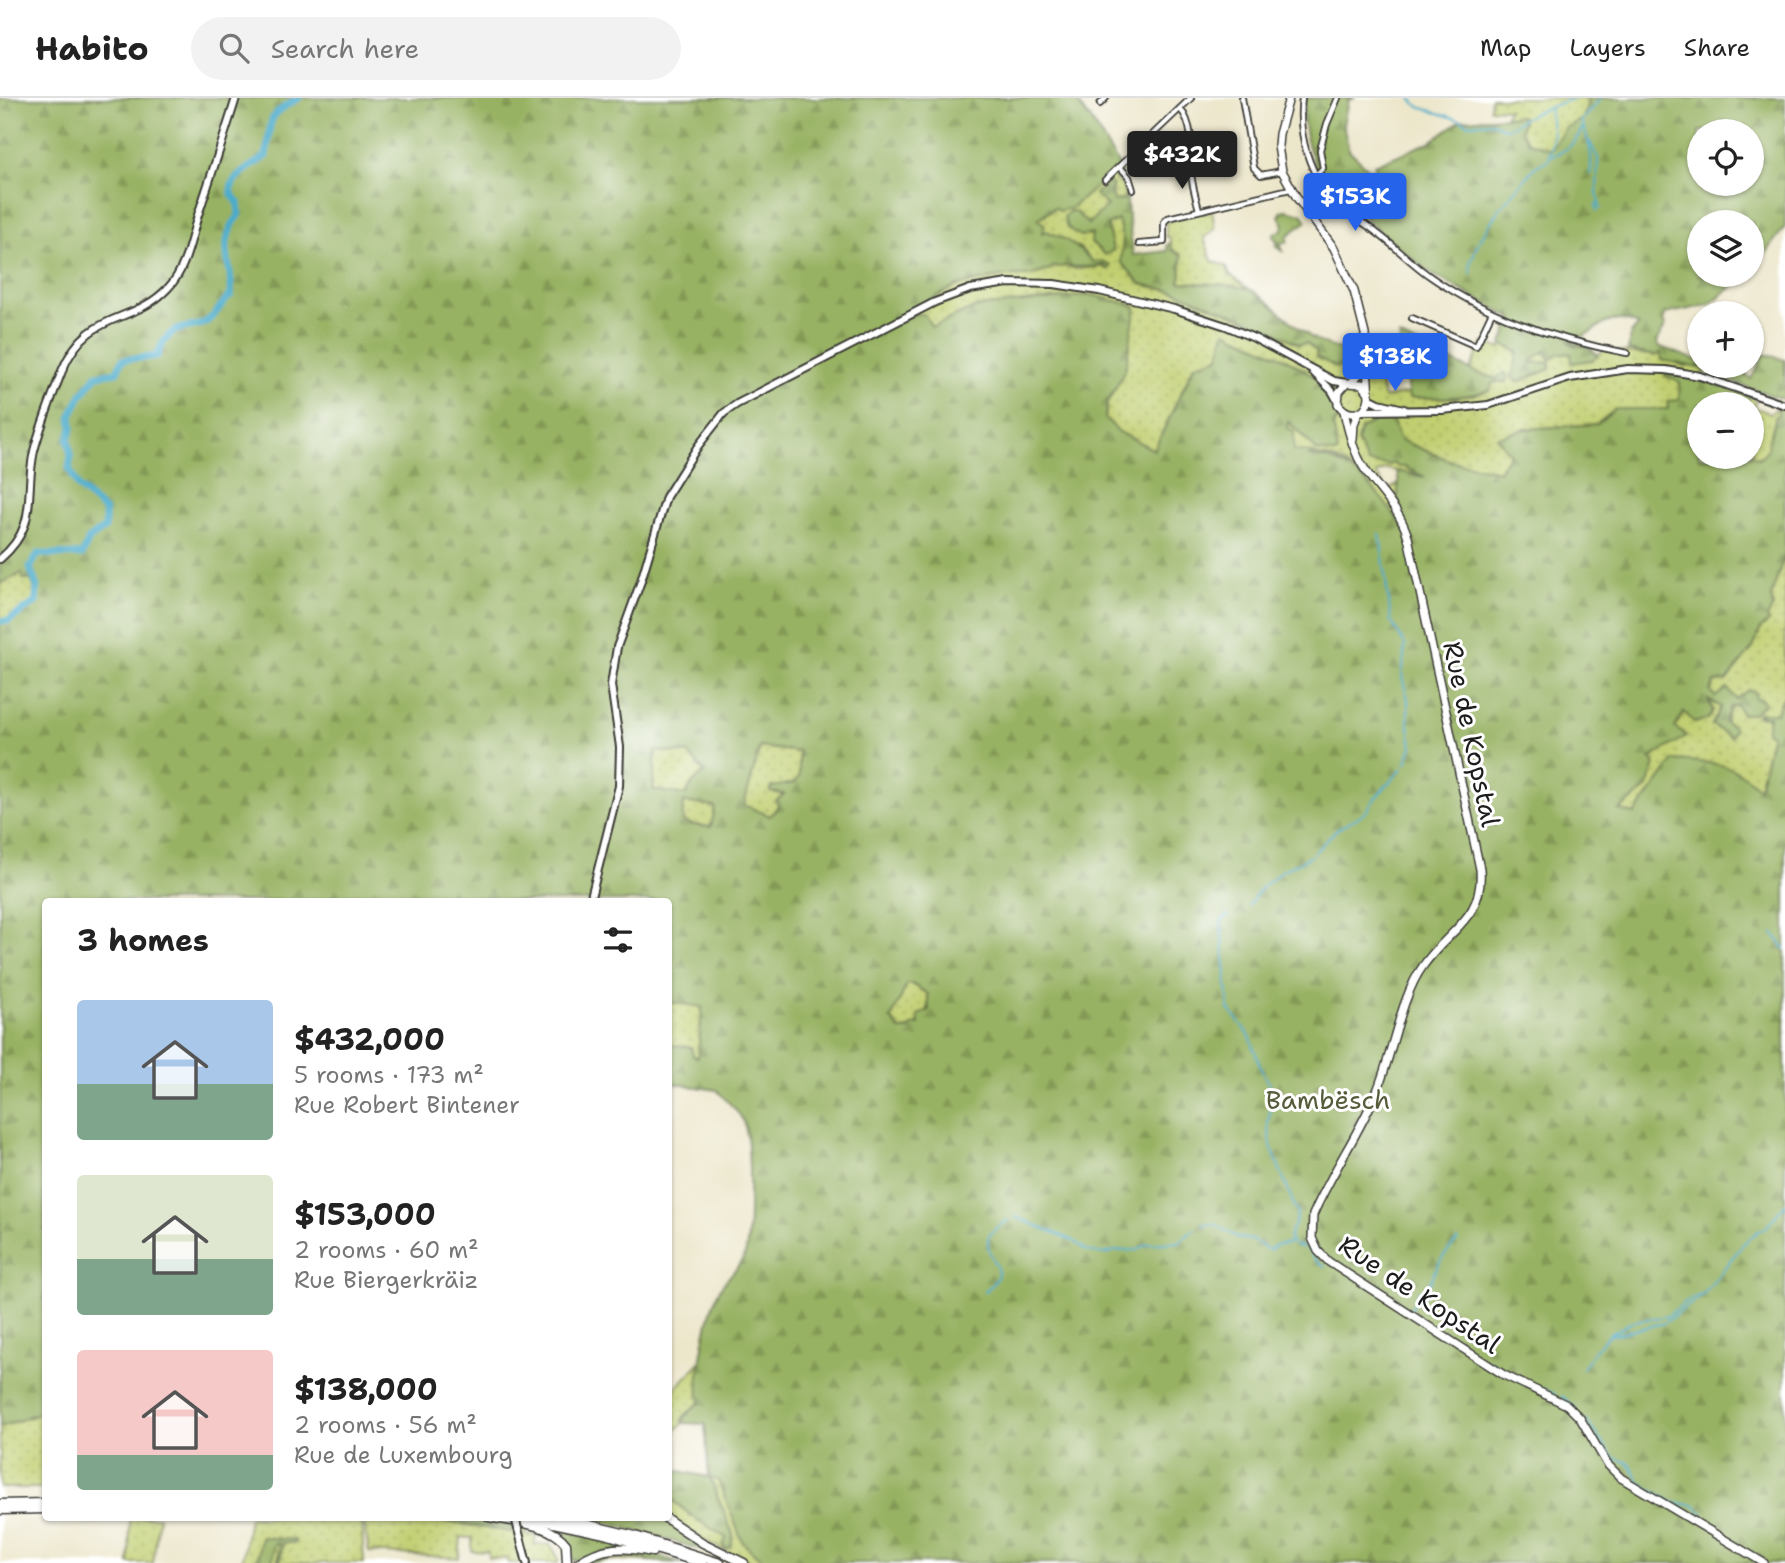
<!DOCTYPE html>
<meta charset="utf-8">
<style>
body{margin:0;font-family:"Shantell Sans",sans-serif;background:#f2f2f2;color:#222;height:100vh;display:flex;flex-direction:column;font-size:26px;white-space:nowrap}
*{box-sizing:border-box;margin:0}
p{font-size:23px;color:#767676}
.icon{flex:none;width:38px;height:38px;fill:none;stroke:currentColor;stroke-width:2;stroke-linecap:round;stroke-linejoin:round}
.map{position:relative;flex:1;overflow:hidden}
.details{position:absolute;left:42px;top:800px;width:630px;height:623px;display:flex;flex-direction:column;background:#fff;border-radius:7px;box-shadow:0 2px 5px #0004}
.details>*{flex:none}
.controls{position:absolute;left:1687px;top:21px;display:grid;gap:14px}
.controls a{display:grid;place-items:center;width:77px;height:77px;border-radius:50%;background:#fff;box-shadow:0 2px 5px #0004;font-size:35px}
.price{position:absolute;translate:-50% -60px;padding:0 16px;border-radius:7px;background:#2563eb;color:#fff;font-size:23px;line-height:46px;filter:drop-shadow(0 2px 4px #0008)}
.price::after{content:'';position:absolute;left:50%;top:42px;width:21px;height:16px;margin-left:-10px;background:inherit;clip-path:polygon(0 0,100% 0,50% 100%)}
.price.current{background:#222;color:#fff}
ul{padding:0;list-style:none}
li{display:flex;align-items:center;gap:21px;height:175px;padding:0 35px}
li span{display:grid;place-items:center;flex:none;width:196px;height:140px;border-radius:7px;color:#555}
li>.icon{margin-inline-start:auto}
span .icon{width:84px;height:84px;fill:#fffc;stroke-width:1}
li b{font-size:30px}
h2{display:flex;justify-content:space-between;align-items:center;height:84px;padding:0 35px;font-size:30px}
header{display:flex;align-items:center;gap:42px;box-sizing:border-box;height:98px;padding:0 35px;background:#fff;border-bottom:2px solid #e0e0e0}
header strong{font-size:33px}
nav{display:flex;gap:38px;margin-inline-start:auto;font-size:24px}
.search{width:490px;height:63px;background:#f2f2f2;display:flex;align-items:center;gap:18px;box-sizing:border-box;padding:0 24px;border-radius:38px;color:#767676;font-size:26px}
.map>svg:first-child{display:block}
</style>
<header>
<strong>Habito</strong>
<div class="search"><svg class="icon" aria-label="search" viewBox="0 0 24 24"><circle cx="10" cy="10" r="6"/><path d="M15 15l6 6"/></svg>Search here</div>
<nav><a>Map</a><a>Layers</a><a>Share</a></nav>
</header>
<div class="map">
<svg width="1785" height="1465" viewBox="0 0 1785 1465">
<defs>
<pattern id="green-dots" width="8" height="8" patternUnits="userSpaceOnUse" patternTransform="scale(1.75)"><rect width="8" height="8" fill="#c1cf71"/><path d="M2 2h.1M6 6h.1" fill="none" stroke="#a5b161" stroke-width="1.8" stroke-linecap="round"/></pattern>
<pattern id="forest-firs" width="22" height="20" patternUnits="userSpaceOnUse" patternTransform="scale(1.75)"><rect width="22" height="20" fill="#98b263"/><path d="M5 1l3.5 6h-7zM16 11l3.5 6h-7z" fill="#829855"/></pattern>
</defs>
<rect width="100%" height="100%" fill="#fff"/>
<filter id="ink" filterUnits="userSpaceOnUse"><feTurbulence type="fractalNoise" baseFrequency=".0143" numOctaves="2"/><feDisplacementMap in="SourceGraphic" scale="14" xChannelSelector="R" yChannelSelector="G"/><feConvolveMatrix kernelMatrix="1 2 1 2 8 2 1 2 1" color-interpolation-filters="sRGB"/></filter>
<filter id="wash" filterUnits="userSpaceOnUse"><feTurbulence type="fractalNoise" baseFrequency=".00686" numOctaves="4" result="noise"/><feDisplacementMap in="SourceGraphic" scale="28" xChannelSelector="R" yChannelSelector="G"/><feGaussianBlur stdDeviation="1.57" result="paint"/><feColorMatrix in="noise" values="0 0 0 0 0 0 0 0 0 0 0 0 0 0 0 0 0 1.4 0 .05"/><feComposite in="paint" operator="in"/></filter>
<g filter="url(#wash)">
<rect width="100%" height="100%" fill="#ece6ca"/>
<g fill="url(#green-dots)" stroke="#6e7646" stroke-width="2">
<path d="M1491 0H1589L1583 21 1565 30 1551 51 1528 44 1521 33 1523 21 1521 19 1505 20 1508 11 1490 10Z"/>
<path d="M1120 69 1122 75H1119L1115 82 1123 88V93H1127L1123 102 1114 103 1111 85 1107 108 1088 126 1075 113 1092 136 1113 152 1107 127 1118 121 1123 142 1121 163 1141 186 1177 194 1270 231 1299 246 1307 245 1316 253V259L1357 248 1352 242 1361 239 1362 247 1366 251 1370 272 1374 268 1377 273 1384 300 1408 295 1410 300H1457L1492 285 1496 281 1470 272 1483 244 1501 251 1502 246 1518 253 1531 265 1533 261 1546 253 1571 256 1573 265 1597 258 1566 242 1589 248 1596 256 1601 255 1603 251 1656 258 1660 255 1681 267 1700 270 1704 274 1699 281 1665 278 1680 284 1679 302 1668 311H1616L1597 326 1525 331 1497 340 1510 356 1499 373 1451 363 1400 342 1391 319 1378 365 1389 367 1393 364 1428 379 1386 371 1376 376 1388 392 1399 386 1397 399 1408 439C1390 411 1367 377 1337 362 1324 356 1309 359 1294 352V335L1287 330 1288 323 1317 353 1336 350 1329 296 1316 281 1225 234 1219 259 1194 267 1154 352 1119 334 1105 320 1107 305 1125 272 1135 208 1092 197 977 209 932 229 924 216H916L889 226 913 210 957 188 1004 178H1030L1050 172 1051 169 1064 167 1076 171 1111 168 1093 164 1079 149 1041 137 1038 121Z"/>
<path d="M1212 111 1215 131 1204 140 1212 163 1226 168 1230 177 1249 191 1180 184 1182 157 1172 152 1170 146 1167 147 1171 144 1169 139H1166V124L1201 114 1204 116Z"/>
<path d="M1750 298 1755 301 1756 310 1770 315 1776 311 1780 316 1776 318 1766 354 1758 360 1752 357V306H1747Z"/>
<path d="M1785 455V596L1776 615H1759L1758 618 1769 619 1772 635 1759 690 1635 716 1619 713 1648 689 1650 661 1686 637 1675 630 1684 614 1708 621 1713 612 1707 601 1721 609 1712 627 1725 624 1730 609 1736 606V601L1715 599 1710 594 1715 584 1753 550 1761 530 1773 508 1771 499Z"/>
<path d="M22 475 31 481 38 500 36 504 27 508 18 517 14 518 8 523H0V486Z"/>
<path d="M760 649 800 654 799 679 770 718 743 707Z"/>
<path d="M656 653 689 656 704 674 692 686 686 697 653 692Z"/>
<path d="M684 704 715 709 711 729C689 726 678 730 684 704Z"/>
<path d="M907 886H912L928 896C929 918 924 931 900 932L891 921Z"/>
<path d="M669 904 702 908 698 959 693 958 691 949 669 947Z"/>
<path d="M701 1263 700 1304 683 1319 684 1325 669 1337V1297Z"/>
<path d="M44 1314 46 1317 45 1390H0V1329Z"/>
<path d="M709 1380 718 1381 743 1445 765 1465C735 1465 693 1435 669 1418L668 1399 693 1419 727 1440 723 1448 726 1451 731 1449 733 1437Z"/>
<path d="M130 1419H159L153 1465H129Z"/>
<path d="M249 1419H358L362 1427 364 1465H272L274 1446 279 1447 278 1464 283 1445H294L261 1440 257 1465H242Z"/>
<path d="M363 1419 450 1424 511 1434 506 1426 530 1431 524 1436 537 1438 534 1447 549 1446C554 1450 559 1460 558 1465H508L507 1461 488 1460V1454L472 1453V1440L461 1439 459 1460 369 1454Z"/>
</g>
<g fill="url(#forest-firs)" stroke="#5a6740" stroke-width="2" fill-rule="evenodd">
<path d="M0 0H1074L1088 19 1090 20 1120 69 1071 110 1060 113 1055 109 1038 121 1045 127 1042 135 1046 133C1066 140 1078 149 1093 164L1102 163 1111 167 1109 171H1105L1103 167C1084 171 1070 167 1052 169L1050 172 1030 178H1004L957 188 913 210 893 224 916 216H924L932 229 977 209 1092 197 1136 208 1125 272 1107 305 1105 320 1119 334 1154 352 1195 267 1219 259 1225 233C1252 246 1316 269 1329 295 1331 299 1331 307 1331 312L1338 316 1337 323 1333 326 1338 354 1336 356 1317 353 1288 323 1287 330 1294 334V352L1314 355 1309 358C1354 359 1384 401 1407 435L1397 399 1399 386 1397 373 1425 379 1404 369H1398L1393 365 1389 367 1367 365 1357 343 1361 331 1378 322 1391 319 1400 342 1451 363 1499 373 1510 356 1497 339 1525 331 1597 326 1616 311H1668L1667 303 1679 302 1680 284 1665 278 1666 275 1699 281 1750 298 1747 306H1699V359L1752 357 1759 360 1766 354 1776 318 1779 316 1777 309 1785 311V455L1771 499 1773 508 1767 519 1769 524 1761 530 1753 550 1726 583 1715 584 1710 593 1715 599 1727 590 1736 601 1748 592 1756 595 1755 600 1763 602 1764 606 1753 616H1742L1736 607 1730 609 1725 624 1735 631 1730 639 1712 627 1721 609 1708 602 1713 612 1708 621 1695 625 1684 614 1675 630 1687 638 1650 660 1655 666 1648 689 1619 712 1635 716 1674 662C1712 665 1730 662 1759 690L1772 636 1766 634 1769 619 1757 618 1758 615H1776L1785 596V1465H765L743 1445 718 1382 710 1380 733 1437 731 1449 726 1451 723 1448 726 1440 693 1419 669 1399V1371L709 1379 705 1326 684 1325 682 1322 700 1304C694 1279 708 1212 721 1189 728 1178 739 1170 744 1159 751 1145 751 1041 744 1025 740 1013 725 1002 717 992L669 985V947L691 949 693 958 698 959 702 909 669 904 668 803H46L45 1313 0 1329V523H8L14 518 18 517 27 508 36 504 38 500 31 482 23 481 22 475 0 486ZM760 649 799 654V679L795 685 771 689 770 694 784 696 776 703 779 709 770 718 744 707ZM656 653 689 656 704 674 692 686 686 697 653 692ZM684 704 715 709 711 729C690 727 678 729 684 704ZM907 886H912L928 896 929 912 918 917 919 927 915 926 910 929V932H900L891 921Z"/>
<path d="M1305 0H1355L1348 2 1343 27 1349 52 1370 72H1376L1374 67 1430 44 1461 22 1521 18 1523 21 1521 33 1528 44 1551 51 1565 30 1583 21 1589 0H1785V129L1752 172V124H1699V177H1748L1708 207 1665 216 1663 225 1666 226 1657 244 1658 248 1699 263V268C1720 268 1735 267 1751 281L1764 256 1785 262V302L1704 274 1700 270 1662 262 1660 255 1656 258 1628 252 1631 236 1639 227C1633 225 1627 222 1622 222 1602 220 1586 242 1568 243L1573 247 1589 249 1597 258 1592 262 1572 265 1571 256 1559 255 1551 262 1545 253 1533 261 1532 265 1550 264V271L1519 284 1512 280 1518 254 1502 246 1512 220 1430 175 1365 121 1366 119C1345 113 1333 98 1321 80V74L1317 72C1308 48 1300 27 1305 0ZM1699 33H1752V86H1699Z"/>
<path d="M1108 85 1113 87 1110 93 1114 103 1123 102 1124 97 1126 98 1133 157 1167 153V147L1171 146 1172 152 1182 157 1180 184C1195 185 1240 186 1251 192 1283 210 1304 246 1342 251L1344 243 1352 242 1357 247 1355 263 1337 270 1316 259V253L1307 245 1299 246 1270 231 1177 194 1141 186 1121 164 1123 142 1118 122 1107 127 1113 152 1105 157 1091 144 1092 136 1081 138 1067 130 1064 119 1070 113H1075L1088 126 1107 108 1095 96Z"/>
<path d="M1286 112 1302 116 1307 123 1288 137 1287 145 1283 144 1280 146 1283 153 1276 149 1277 144 1273 138 1274 135 1281 133 1284 127 1279 118 1282 113Z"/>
<path d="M1399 238 1470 272 1496 281 1504 274 1507 277V284L1492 285 1490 292C1464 301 1437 300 1409 300Z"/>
<path d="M383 1419C414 1419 489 1413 512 1430L511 1434 450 1424Z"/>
<path d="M587 1419H661L690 1442 701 1447 700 1451Z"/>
<path d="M565 1433 634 1448 573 1463 569 1445 562 1436Z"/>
<path d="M261 1439 295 1442V1445H283L280 1465H278L279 1447 274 1446 272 1465H257Z"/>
<path d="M611 1453 644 1454 682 1465C662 1465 642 1461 621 1461 608 1461 596 1465 582 1465L594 1458Z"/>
</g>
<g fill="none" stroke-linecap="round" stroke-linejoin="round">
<g stroke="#4caccb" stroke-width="2">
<path d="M1411 0 1419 9 1461 22 1469 26 1492 24 1501 29 1507 30 1532 16 1574 0"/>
<path d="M1589 43 1598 60 1597 93 1600 111"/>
<path d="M1550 58C1566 54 1577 43 1583 29"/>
<path d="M1590 76C1594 58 1588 40 1581 23L1601 0"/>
<path d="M1597 113 1596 108 1598 105"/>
<path d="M1471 175 1470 166 1478 145 1497 114 1535 69 1549 61 1553 37 1549 10"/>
<path d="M1380 436 1391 523 1405 547 1402 579 1408 601V621L1412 649 1406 665"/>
<path d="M1249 807 1261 790 1283 772 1310 759 1336 732 1365 715 1376 699 1403 670"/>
<path d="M1228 817 1221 824 1229 911 1250 938 1261 971 1271 991 1272 999 1268 1026 1271 1048 1297 1115 1294 1129"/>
<path d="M1773 835 1785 851"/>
<path d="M1016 1119 1074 1143 1087 1153 1104 1156 1115 1153 1138 1152 1147 1146 1179 1144 1195 1131"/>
<path d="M1203 1127 1215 1126 1238 1140 1252 1142 1269 1152 1276 1147 1291 1145 1289 1141 1292 1131"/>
<path d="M1294 1147 1302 1149"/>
<path d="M1306 1149 1315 1162 1325 1168"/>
<path d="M985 1194C989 1189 998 1182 998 1175 998 1172 996 1167 994 1164 982 1140 987 1135 1008 1122"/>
<path d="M1409 1212 1412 1210 1419 1193H1425C1432 1184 1433 1175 1439 1165 1443 1157 1452 1149 1458 1142"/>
<path d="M1610 1236 1634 1223 1668 1218 1688 1202 1702 1197"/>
<path d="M1489 1263 1514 1278"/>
<path d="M1583 1270 1596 1250 1608 1238 1664 1225 1703 1197 1744 1145 1761 1131H1765L1785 1106"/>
<path d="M1538 1290 1555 1296"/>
<path d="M1562 1298 1576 1311"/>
<path d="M1585 1321 1609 1354 1616 1361 1627 1364 1631 1368 1640 1385 1674 1405 1693 1407 1703 1415"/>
</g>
<path stroke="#4caccb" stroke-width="7" d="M0 523H8L36 504 37 489 30 470 38 456 82 457 89 441 105 430V413L78 389 69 370 71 358 68 342 72 330 71 317 82 296 97 277 117 274 122 262C133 259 145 261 157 258 172 216 193 239 213 218 220 211 223 202 231 197 234 169 215 144 239 118L238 104C216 84 254 68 266 58 273 21 263 20 299 0"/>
</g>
</g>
<g filter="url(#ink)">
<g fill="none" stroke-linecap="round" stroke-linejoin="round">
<defs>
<g id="minor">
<path d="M1242 0 1254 70 1261 77 1282 73"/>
<path d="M1302 0C1297 35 1309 78 1335 103 1347 116 1364 124 1377 135 1396 149 1412 166 1431 179 1490 220 1557 242 1627 255"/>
<path d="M1100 6 1106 0"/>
<path d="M1180 11C1193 24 1192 52 1191 69 1190 82 1196 99 1199 112"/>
<path d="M1120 69 1129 79 1133 92"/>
<path d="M1317 76 1323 70 1320 52 1327 26 1338 0"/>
<path d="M1105 82 1191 0"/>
<path d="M1139 146 1164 144V124L1168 120 1290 91"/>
<path d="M1412 220 1476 248 1492 214"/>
</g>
<g id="secondary">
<path d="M1313 274 1332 293 1337 302"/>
<path d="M1369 300 1379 305 1404 311"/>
<path d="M1362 313 1442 312 1488 307 1570 280 1628 271 1666 272 1700 278 1785 307"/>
<path d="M0 461C40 427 24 397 34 353 41 326 52 299 62 273 88 210 131 229 168 190 186 172 191 140 198 117 211 78 224 39 236 0"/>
<path d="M590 803 619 688 620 649 611 587 617 549 641 483 666 399 698 348 724 315 737 306 935 204 970 191 1008 185 1054 186 1099 193 1174 211 1226 228 1254 240 1334 283 1347 285"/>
<path d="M518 1431 527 1465"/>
</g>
<g id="primary">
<path d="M1289 0 1279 36 1278 48 1282 73 1297 100 1334 150 1354 193 1365 236 1369 300C1366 317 1349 321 1338 306L1339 294 1347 285 1362 286 1368 294"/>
<path d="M1352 284 1360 275 1366 265"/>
<path d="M1344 313C1348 333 1353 353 1364 370 1380 395 1399 409 1408 439L1480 771C1484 821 1449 831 1423 868 1401 898 1392 957 1377 993 1359 1036 1331 1075 1313 1117L1312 1140 1318 1153 1329 1164 1504 1277 1567 1307 1580 1320 1607 1366 1621 1380 1764 1465"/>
<path d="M1353 341 1354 326 1358 315"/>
</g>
<g id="motorway">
<path d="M0 1406 46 1405"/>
<path d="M0 1412 46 1411"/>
<path d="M489 1419C513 1424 551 1425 566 1446L567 1465"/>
<path d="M525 1419 605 1436 702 1465"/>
<path d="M556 1419 635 1438 720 1465"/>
<path d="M664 1419 703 1445 744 1465"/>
<path d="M578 1465C601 1448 626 1448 652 1454"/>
</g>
</defs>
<use href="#minor" stroke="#3b3a36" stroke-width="8"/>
<use href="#secondary" stroke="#3b3a36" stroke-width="10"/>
<use href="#primary" stroke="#3b3a36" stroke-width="10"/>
<use href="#motorway" stroke="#3b3a36" stroke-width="11"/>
<use href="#minor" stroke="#fff" stroke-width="4.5"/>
<use href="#secondary" stroke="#fff" stroke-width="6"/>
<use href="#primary" stroke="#fff" stroke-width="7"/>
<use href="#motorway" stroke="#fff" stroke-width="8"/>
<defs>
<path id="secondary-bridge" d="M515 1419 518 1431"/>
</defs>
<use href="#secondary-bridge" stroke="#3b3a36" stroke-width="10" stroke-linecap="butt"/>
<use href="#secondary-bridge" stroke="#fff" stroke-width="6"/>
</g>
</g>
<g text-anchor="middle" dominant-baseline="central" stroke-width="6" stroke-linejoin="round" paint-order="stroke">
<g font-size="26" fill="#1c1c1c" stroke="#fff">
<text transform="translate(1472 636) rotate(78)">Rue de Kopstal</text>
<text transform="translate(1420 1196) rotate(34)">Rue de Kopstal</text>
</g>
<g font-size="26" fill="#565b3a" stroke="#fff">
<text x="1328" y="1001">Bambësch</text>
</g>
</g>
</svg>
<div class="controls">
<a><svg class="icon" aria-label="locate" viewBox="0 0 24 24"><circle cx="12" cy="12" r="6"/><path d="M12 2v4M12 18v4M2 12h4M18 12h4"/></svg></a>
<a><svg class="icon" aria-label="layers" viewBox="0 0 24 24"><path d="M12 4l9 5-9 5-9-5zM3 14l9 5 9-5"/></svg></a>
<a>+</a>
<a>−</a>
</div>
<b class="price current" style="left:1182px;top:93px">$432K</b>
<b class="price" style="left:1355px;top:135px">$153K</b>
<b class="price" style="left:1395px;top:295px">$138K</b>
<section class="details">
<h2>3 homes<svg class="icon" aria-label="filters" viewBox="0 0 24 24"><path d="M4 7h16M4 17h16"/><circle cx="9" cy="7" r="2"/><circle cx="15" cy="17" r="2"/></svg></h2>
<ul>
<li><span style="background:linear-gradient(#a9c7e8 60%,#7fa58c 0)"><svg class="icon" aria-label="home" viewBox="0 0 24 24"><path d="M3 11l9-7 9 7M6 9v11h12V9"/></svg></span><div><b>$432,000</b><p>5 rooms · 173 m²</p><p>Rue Robert Bintener</p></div></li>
<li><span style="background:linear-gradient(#dfe7d0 60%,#7fa58c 0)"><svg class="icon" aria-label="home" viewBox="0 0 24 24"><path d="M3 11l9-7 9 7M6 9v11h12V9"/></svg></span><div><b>$153,000</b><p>2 rooms · 60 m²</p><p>Rue Biergerkräiz</p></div></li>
<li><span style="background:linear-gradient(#f6c9c9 75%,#7fa58c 0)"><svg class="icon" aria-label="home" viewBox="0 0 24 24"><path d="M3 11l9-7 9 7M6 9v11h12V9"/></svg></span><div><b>$138,000</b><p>2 rooms · 56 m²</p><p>Rue de Luxembourg</p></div></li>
</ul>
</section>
</div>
